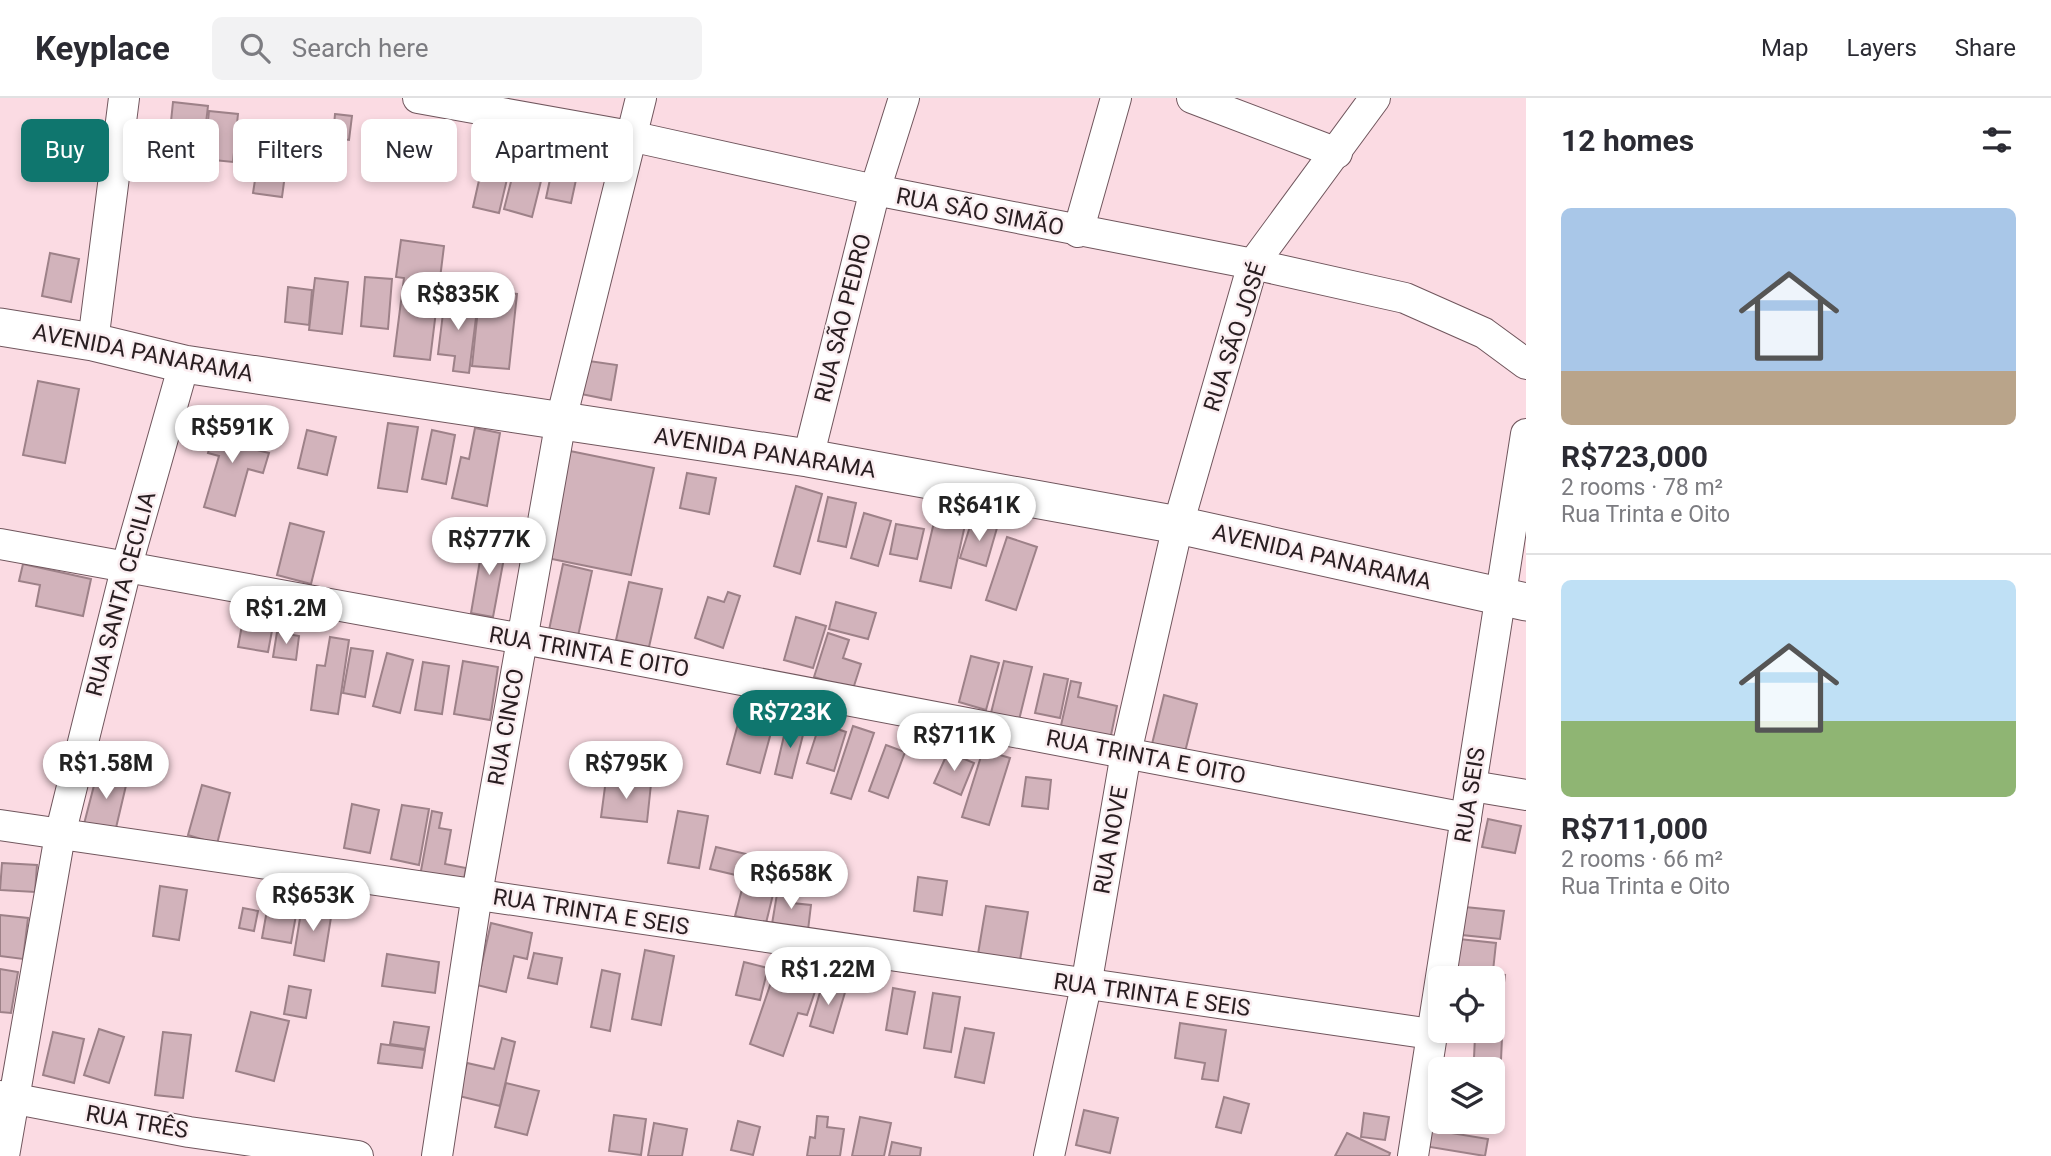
<!DOCTYPE html>
<meta charset="utf-8">
<style>
body{margin:0;font-family:Roboto,sans-serif;background:#f2f2f3;color:#2b2b33;height:100vh;display:flex;flex-direction:column;font-size:26px;white-space:nowrap}
*{box-sizing:border-box;margin:0}
p{font-size:23px;color:#7c7c81}
.icon{flex:none;width:38px;height:38px;fill:none;stroke:currentColor;stroke-width:2;stroke-linecap:round;stroke-linejoin:round}
.map{position:relative;flex:1;overflow:hidden}
.drawer{display:flex;flex-direction:column;background:#fff;width:525px}
.drawer>*{flex:none}
.top-card{position:absolute;left:21px;top:21px;width:665px;height:63px;display:flex;gap:14px}
.buttons{position:absolute;left:1428px;top:868px;display:grid;gap:14px}
.buttons a{display:grid;place-items:center;width:77px;height:77px;border-radius:10px;background:#fff;box-shadow:0 4px 10px #0003;font-size:35px}
.price{position:absolute;translate:-50% -60px;padding:0 16px;border-radius:24px;background:#fff;color:#222;font-size:23px;line-height:46px;filter:drop-shadow(0 2px 4px #0008)}
.price::after{content:'';position:absolute;left:50%;top:42px;width:21px;height:16px;margin-left:-10px;background:inherit;clip-path:polygon(0 0,100% 0,50% 100%)}
.price.on{background:#0f766e;color:#fff}
ul{padding:0;list-style:none}
li{display:grid;align-content:center;gap:14px;height:371px;padding:0 35px}
li+li{border-top:2px solid #e1e1e2}
li span{display:grid;place-items:center;height:217px;border-radius:10px;color:#555}
li>.icon{margin-inline-start:auto}
span .icon{width:126px;height:126px;fill:#fffc;stroke-width:1}
li b{font-size:30px}
h2{display:flex;justify-content:space-between;align-items:center;height:84px;padding:0 35px;font-size:30px}
.tag{padding:0 24px;border-radius:10px;background:#fff;box-shadow:0 4px 10px #0003;font-size:24px;line-height:63px}
.tag.on{background:#0f766e;color:#fff}
header{display:flex;align-items:center;gap:42px;box-sizing:border-box;height:98px;padding:0 35px;background:#fff;border-bottom:2px solid #e1e1e2}
header strong{font-size:33px}
nav{display:flex;gap:38px;margin-inline-start:auto;font-size:24px}
.search{width:490px;height:63px;background:#f2f2f3;display:flex;align-items:center;gap:18px;box-sizing:border-box;padding:0 24px;border-radius:10px;color:#7c7c81;font-size:26px}
main{display:flex;flex:1;min-height:0}
.map>svg:first-child{display:block}
</style>
<header>
<strong>Keyplace</strong>
<div class="search"><svg class="icon" aria-label="search" viewBox="0 0 24 24"><circle cx="10" cy="10" r="6"/><path d="M15 15l6 6"/></svg>Search here</div>
<nav><a>Map</a><a>Layers</a><a>Share</a></nav>
</header>
<main>
<div class="map">
<svg width="1526" height="1058" viewBox="0 0 1526 1058">
<rect width="100%" height="100%" fill="#fbdbe3"/>
<g fill="#d2b3bb" stroke="#9d8188" stroke-width="2">
<path d="M173 4 208 8 200 76 166 72Z"/>
<path d="M209 13 238 16 233 64 204 61Z"/>
<path d="M335 16 352 18 349 42 333 40Z"/>
<path d="M370 29 392 32 387 68 364 65Z"/>
<path d="M410 37 430 39 427 74 407 73Z"/>
<path d="M260 50 288 54 282 99 253 95Z"/>
<path d="M494 55 512 60 499 115 473 109 482 69 490 71Z"/>
<path d="M555 58 580 63 571 105 546 100Z"/>
<path d="M515 68 543 75 532 119 504 111Z"/>
<path d="M401 142 444 148 430 262 394 258 404 180 396 179Z"/>
<path d="M50 155 79 161 71 204 42 198Z"/>
<path d="M365 179 392 181 388 231 361 228Z"/>
<path d="M315 180 348 184 342 236 309 232Z"/>
<path d="M288 189 312 192 309 227 285 224Z"/>
<path d="M480 192 517 196 509 271 472 268Z"/>
<path d="M445 199 478 204 469 275 453 273 455 258 438 256Z"/>
<path d="M582 262 617 267 611 302 576 295Z"/>
<path d="M38 283 79 291 65 365 23 357Z"/>
<path d="M218 320 253 330V351L269 355 263 375 248 371 235 418 204 409 219 358 208 355Z"/>
<path d="M388 325 418 329 407 394 378 390Z"/>
<path d="M475 330 500 335 487 408 452 400 461 359 469 361Z"/>
<path d="M307 332 336 339 327 377 298 370Z"/>
<path d="M432 332 455 337 446 386 422 381Z"/>
<path d="M570 353 654 370 631 477 547 460Z"/>
<path d="M687 375 716 380 709 416 680 410Z"/>
<path d="M796 388 822 396 800 476 774 468Z"/>
<path d="M828 399 856 405 846 449 818 443Z"/>
<path d="M864 415 891 423 878 468 851 460Z"/>
<path d="M935 420 965 427 951 490 920 483Z"/>
<path d="M972 422 997 430 986 468 960 460Z"/>
<path d="M290 425 324 434 311 486 277 477Z"/>
<path d="M896 426 924 431 917 461 890 456Z"/>
<path d="M484 439 507 444 493 519 471 515Z"/>
<path d="M1007 439 1037 449 1016 512 986 502Z"/>
<path d="M23 466 91 481 83 518 36 508 40 487 19 483Z"/>
<path d="M563 466 592 473 578 538 549 532Z"/>
<path d="M629 484 662 491 649 549 616 542Z"/>
<path d="M728 494 740 498 723 550 695 540 708 499 724 504Z"/>
<path d="M836 504 876 515 868 541 829 531Z"/>
<path d="M244 516 274 522 268 554 238 549Z"/>
<path d="M796 519 826 528 813 570 784 562Z"/>
<path d="M277 534 299 538 296 562 273 559Z"/>
<path d="M828 535 849 542 843 560 861 566 853 591 814 579Z"/>
<path d="M330 539 349 542 338 616 311 612 317 567 325 568Z"/>
<path d="M351 550 373 553 365 599 343 595Z"/>
<path d="M387 555 413 562 400 615 373 608Z"/>
<path d="M971 558 999 565 986 612 959 604Z"/>
<path d="M463 563 498 569 490 622 454 616Z"/>
<path d="M1004 563 1032 569 1018 626 990 619Z"/>
<path d="M423 564 449 568 442 616 415 612Z"/>
<path d="M1044 576 1068 581 1060 620 1035 615Z"/>
<path d="M1071 583 1081 585 1078 599 1117 608 1110 642 1060 632Z"/>
<path d="M1164 597 1197 606 1185 654 1152 646Z"/>
<path d="M742 611 775 620 760 675 727 666Z"/>
<path d="M787 625 805 629 792 680 775 676Z"/>
<path d="M820 625 846 634 834 673 807 665Z"/>
<path d="M853 628 874 635 851 701 831 695Z"/>
<path d="M886 647 905 654 888 700 869 693Z"/>
<path d="M983 652 1010 660 989 727 962 719Z"/>
<path d="M948 654 974 665 961 697 934 685Z"/>
<path d="M98 672 128 679 115 734 84 726Z"/>
<path d="M1026 679 1051 682 1048 711 1022 708Z"/>
<path d="M606 681 651 686 647 724 601 719Z"/>
<path d="M202 687 230 695 217 746 188 737Z"/>
<path d="M352 706 379 712 370 755 344 750Z"/>
<path d="M402 707 429 711 419 767 391 761Z"/>
<path d="M432 713 442 715 439 730 451 732 445 766 466 770 463 786 420 778Z"/>
<path d="M678 713 708 718 699 770 668 765Z"/>
<path d="M1488 721 1521 728 1515 755 1482 749Z"/>
<path d="M716 749 746 756 740 778 710 771Z"/>
<path d="M749 764 779 772 766 825 735 818Z"/>
<path d="M2 765 37 767 35 794 0 792Z"/>
<path d="M918 779 947 783 942 817 914 813Z"/>
<path d="M160 788 187 792 179 842 153 838Z"/>
<path d="M778 790 794 792 792 805 811 807 808 832 772 826Z"/>
<path d="M269 801 298 806 291 845 262 840Z"/>
<path d="M302 808 332 813 324 863 294 857Z"/>
<path d="M986 808 1028 814 1020 862 978 856Z"/>
<path d="M1465 809 1504 813 1500 841 1462 837Z"/>
<path d="M243 810 258 813 254 833 239 830Z"/>
<path d="M0 817 28 820 23 861 0 858Z"/>
<path d="M491 825 532 835 527 861 514 858 506 894 477 887Z"/>
<path d="M1459 841 1496 845 1493 873 1455 869Z"/>
<path d="M645 852 674 858 661 927 632 921Z"/>
<path d="M534 855 562 860 557 886 528 880Z"/>
<path d="M781 855 823 870 807 917 798 915 783 958 750 946Z"/>
<path d="M387 856 439 864 435 895 382 888Z"/>
<path d="M744 864 768 870 760 902 736 897Z"/>
<path d="M0 871 18 874 11 915 0 914Z"/>
<path d="M602 872 620 876 610 933 591 929Z"/>
<path d="M1461 872 1505 877 1501 908 1493 907V880H1460Z"/>
<path d="M823 884 846 891 833 935 810 928Z"/>
<path d="M289 888 311 892 306 920 284 916Z"/>
<path d="M893 890 915 894 907 936 886 932Z"/>
<path d="M933 895 960 899 951 954 924 950Z"/>
<path d="M251 914 289 923 274 983 236 973Z"/>
<path d="M394 924 429 929 425 951 390 946Z"/>
<path d="M1180 925 1226 932 1218 983 1202 981 1205 965 1175 960Z"/>
<path d="M965 930 994 935 984 985 955 979Z"/>
<path d="M99 931 124 939 109 985 84 977Z"/>
<path d="M53 934 84 941 74 985 43 977Z"/>
<path d="M163 934 191 937 183 1000 155 997Z"/>
<path d="M1475 938 1502 940 1501 962 1474 960Z"/>
<path d="M502 940 515 944 500 1008 459 998 467 965 494 971Z"/>
<path d="M381 946 425 952 422 970 378 965Z"/>
<path d="M1439 961 1484 963 1483 971H1440V992L1437 991Z"/>
<path d="M506 985 539 993 527 1037 495 1029Z"/>
<path d="M1224 999 1249 1006 1241 1035 1216 1029Z"/>
<path d="M1084 1012 1118 1020 1110 1055 1076 1047Z"/>
<path d="M1364 1015 1389 1019 1385 1042 1361 1039Z"/>
<path d="M614 1017 646 1021 641 1057 609 1053Z"/>
<path d="M817 1018 828 1019 827 1029 844 1031 840 1058H807L810 1039 815 1040Z"/>
<path d="M860 1019 891 1025 884 1058H852Z"/>
<path d="M738 1023 760 1029 753 1057 731 1052Z"/>
<path d="M654 1025 687 1031 682 1058H648Z"/>
<path d="M1427 1031 1488 1041 1485 1058 1424 1048Z"/>
<path d="M1347 1035 1390 1055 1389 1058H1335Z"/>
<path d="M892 1044 921 1050 920 1058H889Z"/>
</g>
<g fill="none" stroke-linecap="round" stroke-linejoin="round">
<defs>
<g id="minor">
<path d="M418 0 630 38 875 92 1253 166 1405 200 1484 235 1526 266"/>
<path d="M1192 0 1337 55"/>
<path d="M1078 134 1116 0"/>
<path d="M93 244 124 0"/>
<path d="M808 360 875 92 904 0"/>
<path d="M0 446 605 556 1466 720"/>
<path d="M1472 688 1526 697"/>
<path d="M0 727 1431 936"/>
<path d="M0 998 189 1034 358 1058"/>
<path d="M4 1058 60 737 127 467 184 266"/>
<path d="M437 1058 477 796 561 322 641 0"/>
<path d="M1049 1058 1086 888 1126 655 1178 427 1253 166 1375 0"/>
<path d="M1413 1058 1526 336"/>
</g>
<path id="tertiary" d="M0 229 93 244 184 266 808 360 1178 427 1526 504"/>
</defs>
<use href="#minor" stroke="#70565d" stroke-width="32"/>
<use href="#tertiary" stroke="#70565d" stroke-width="39"/>
<use href="#minor" stroke="#fff" stroke-width="30"/>
<use href="#tertiary" stroke="#fff" stroke-width="37"/>
</g>
<g text-anchor="middle" dominant-baseline="central" stroke-width="5" stroke-linejoin="round" paint-order="stroke">
<g font-size="23" fill="#291e21" stroke="#fbeef1">
<text transform="translate(980 114) rotate(11)">RUA SÃO SIMÃO</text>
<text transform="translate(843 220) rotate(-76)">RUA SÃO PEDRO</text>
<text transform="translate(1235 239) rotate(-72)">RUA SÃO JOSÉ</text>
<text transform="translate(143 255) rotate(11)">AVENIDA PANARAMA</text>
<text transform="translate(765 355) rotate(9)">AVENIDA PANARAMA</text>
<text transform="translate(1322 459) rotate(13)">AVENIDA PANARAMA</text>
<text transform="translate(121 496) rotate(-75)">RUA SANTA CECILIA</text>
<text transform="translate(589 554) rotate(10)">RUA TRINTA E OITO</text>
<text transform="translate(506 629) rotate(-80)">RUA CINCO</text>
<text transform="translate(1146 659) rotate(11)">RUA TRINTA E OITO</text>
<text transform="translate(1470 697) rotate(-81)">RUA SEIS</text>
<text transform="translate(1111 742) rotate(-80)">RUA NOVE</text>
<text transform="translate(591 814) rotate(9)">RUA TRINTA E SEIS</text>
<text transform="translate(1152 897) rotate(8)">RUA TRINTA E SEIS</text>
<text transform="translate(137 1024) rotate(10)">RUA TRÊS</text>
</g>
</g>
</svg>
<div class="buttons">
<a><svg class="icon" aria-label="locate" viewBox="0 0 24 24"><circle cx="12" cy="12" r="6"/><path d="M12 2v4M12 18v4M2 12h4M18 12h4"/></svg></a>
<a><svg class="icon" aria-label="layers" viewBox="0 0 24 24"><path d="M12 4l9 5-9 5-9-5zM3 14l9 5 9-5"/></svg></a>
</div>
<b class="price" style="left:458px;top:234px">R$835K</b>
<b class="price" style="left:232px;top:367px">R$591K</b>
<b class="price" style="left:979px;top:445px">R$641K</b>
<b class="price" style="left:489px;top:479px">R$777K</b>
<b class="price" style="left:286px;top:548px">R$1.2M</b>
<b class="price on" style="left:790px;top:652px">R$723K</b>
<b class="price" style="left:954px;top:675px">R$711K</b>
<b class="price" style="left:106px;top:703px">R$1.58M</b>
<b class="price" style="left:626px;top:703px">R$795K</b>
<b class="price" style="left:791px;top:813px">R$658K</b>
<b class="price" style="left:313px;top:835px">R$653K</b>
<b class="price" style="left:828px;top:909px">R$1.22M</b>
<div class="top-card">
<a class="tag on">Buy</a>
<a class="tag">Rent</a>
<a class="tag">Filters</a>
<a class="tag">New</a>
<a class="tag">Apartment</a>
</div>
</div>
<section class="drawer">
<h2>12 homes<svg class="icon" aria-label="filters" viewBox="0 0 24 24"><path d="M4 7h16M4 17h16"/><circle cx="9" cy="7" r="2"/><circle cx="15" cy="17" r="2"/></svg></h2>
<ul>
<li><span style="background:linear-gradient(#a9c7e8 75%,#b9a48a 0)"><svg class="icon" aria-label="home" viewBox="0 0 24 24"><path d="M3 11l9-7 9 7M6 9v11h12V9"/></svg></span><div><b>R$723,000</b><p>2 rooms · 78 m²</p><p>Rua Trinta e Oito</p></div></li>
<li><span style="background:linear-gradient(#bfe0f5 65%,#8fb573 0)"><svg class="icon" aria-label="home" viewBox="0 0 24 24"><path d="M3 11l9-7 9 7M6 9v11h12V9"/></svg></span><div><b>R$711,000</b><p>2 rooms · 66 m²</p><p>Rua Trinta e Oito</p></div></li>
</ul>
</section>
</main>
